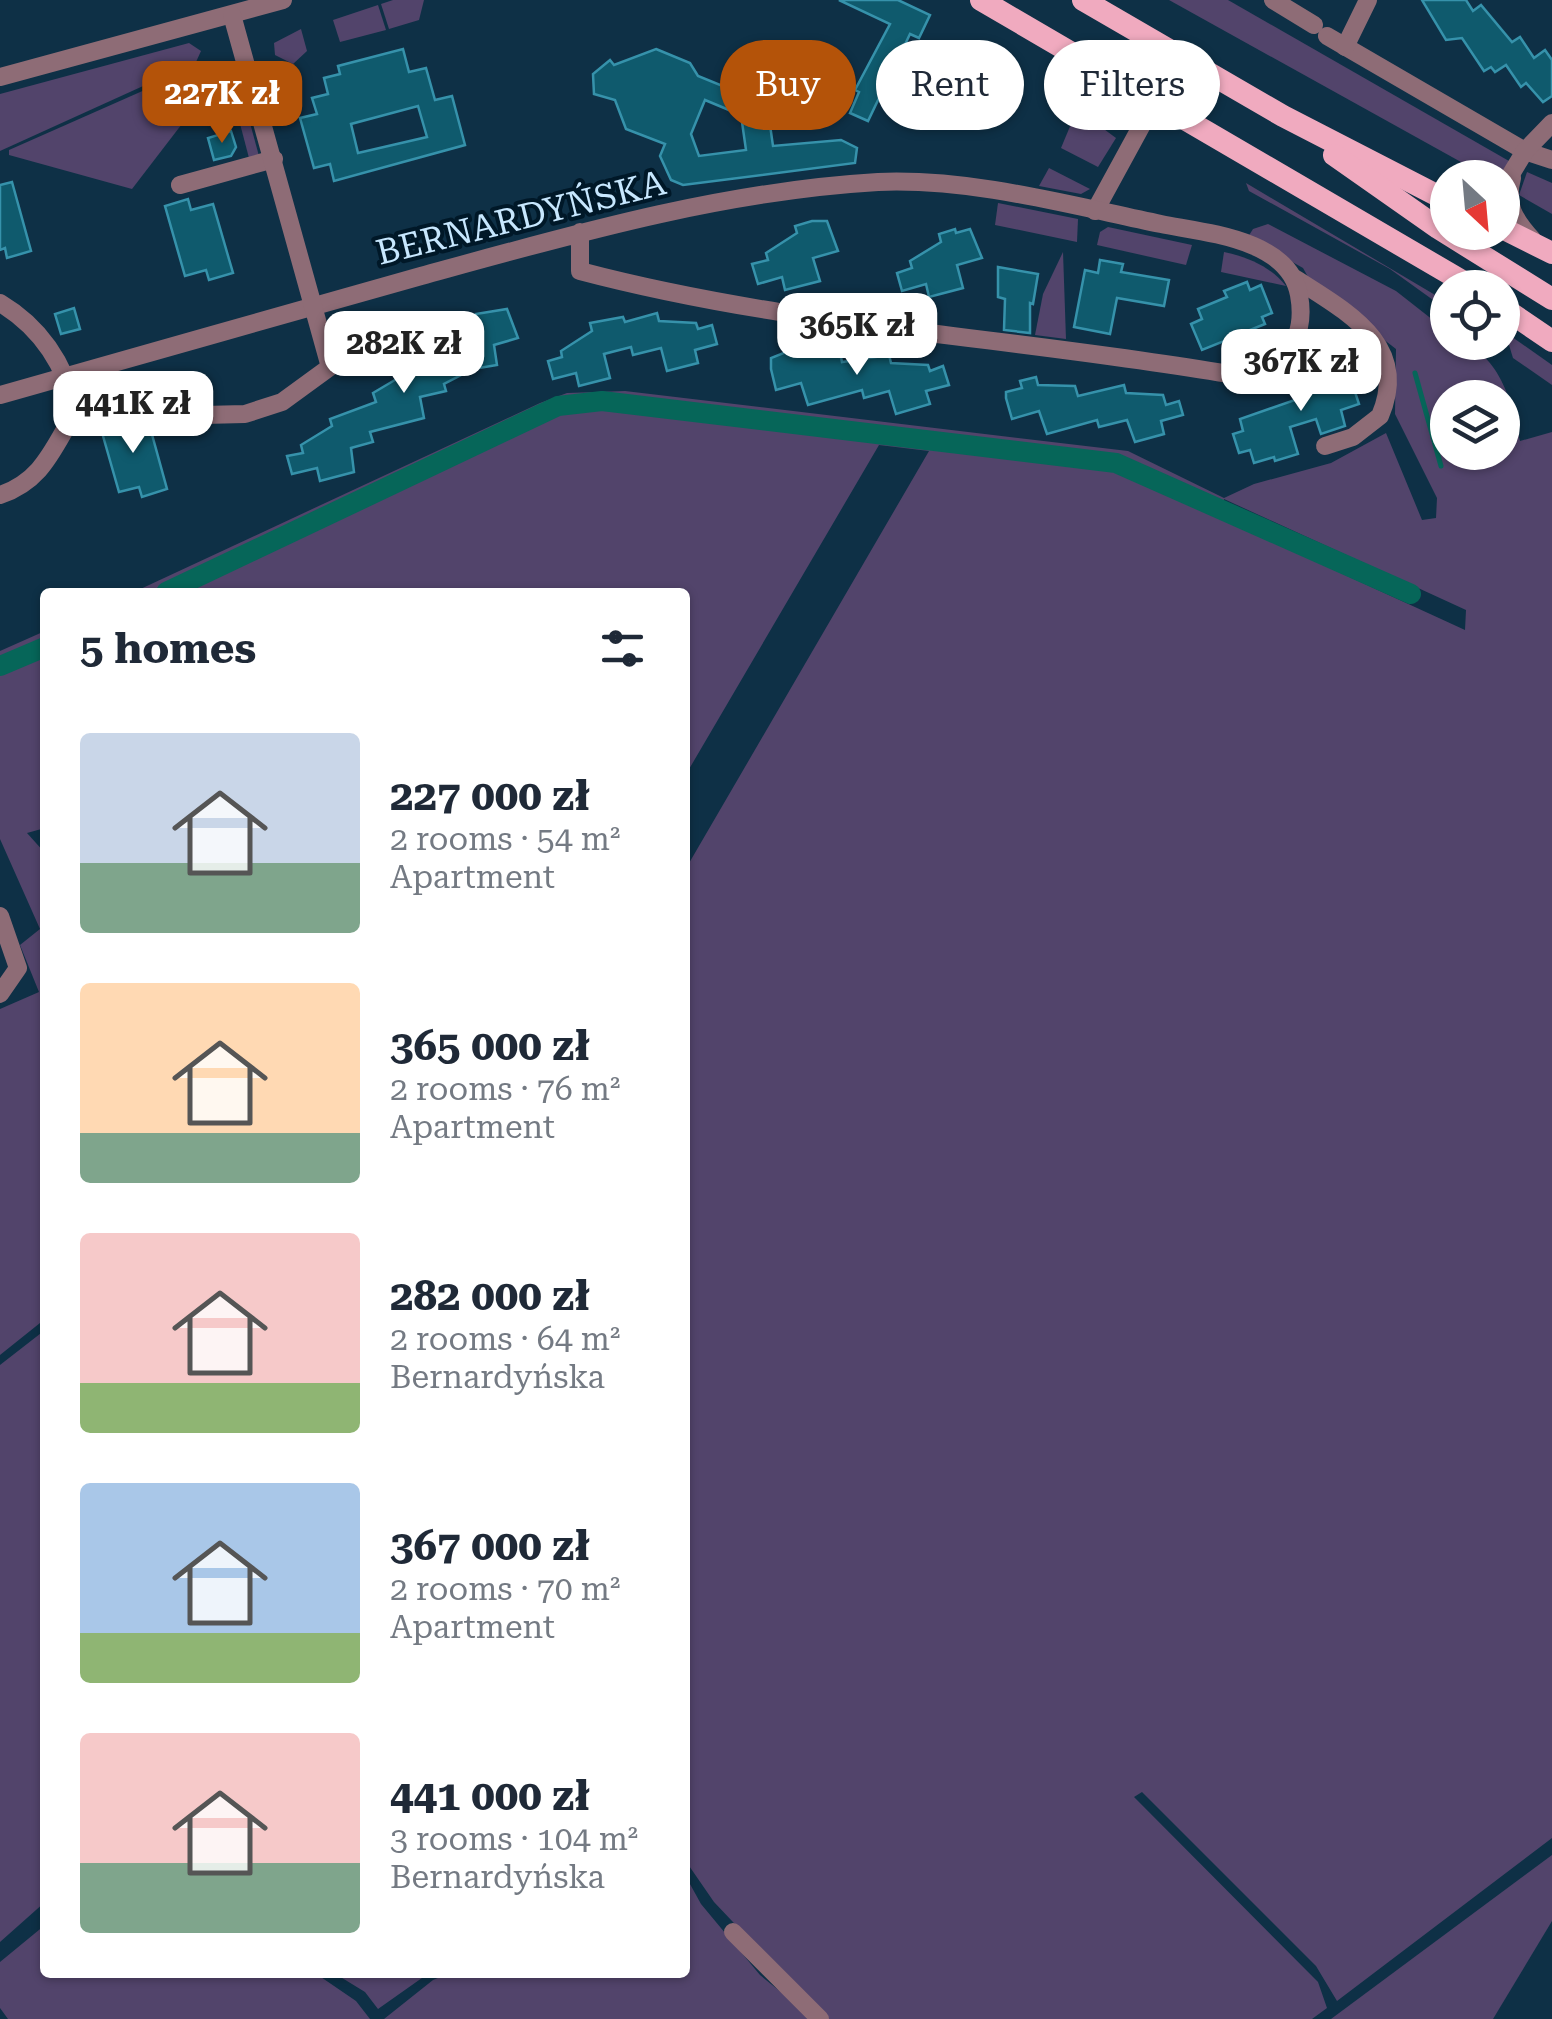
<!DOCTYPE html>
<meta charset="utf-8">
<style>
body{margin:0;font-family:"Roboto Serif",serif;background:#f2f2f3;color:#1f2937;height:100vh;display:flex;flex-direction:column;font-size:38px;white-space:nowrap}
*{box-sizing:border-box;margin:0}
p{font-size:32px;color:#747a83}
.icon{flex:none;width:55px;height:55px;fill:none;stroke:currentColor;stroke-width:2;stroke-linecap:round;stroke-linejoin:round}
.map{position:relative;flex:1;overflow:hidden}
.sheet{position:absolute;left:40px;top:588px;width:650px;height:1390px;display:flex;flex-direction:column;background:#fff;border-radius:10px;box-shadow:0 2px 8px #0004}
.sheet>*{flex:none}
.banner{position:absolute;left:720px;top:40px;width:680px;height:90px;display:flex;gap:20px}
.needle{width:65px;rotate:154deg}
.tools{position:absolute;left:1430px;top:160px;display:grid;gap:20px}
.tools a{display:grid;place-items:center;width:90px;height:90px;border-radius:50%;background:#fff;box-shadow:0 2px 8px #0004;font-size:50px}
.price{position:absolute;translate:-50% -85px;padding:0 22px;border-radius:20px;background:#fff;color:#222;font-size:32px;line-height:65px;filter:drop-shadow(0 2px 5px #0008)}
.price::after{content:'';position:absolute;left:50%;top:60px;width:30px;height:22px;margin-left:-15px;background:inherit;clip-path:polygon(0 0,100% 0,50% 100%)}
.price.current{background:#b45309;color:#fff}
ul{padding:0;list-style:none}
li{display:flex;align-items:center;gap:30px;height:250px;padding:0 40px}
li span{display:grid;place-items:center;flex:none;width:280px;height:200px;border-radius:10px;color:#555}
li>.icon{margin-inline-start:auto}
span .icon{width:120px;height:120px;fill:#fffc;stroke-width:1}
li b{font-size:42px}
h2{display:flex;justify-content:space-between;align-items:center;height:120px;padding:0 40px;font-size:42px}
.pill{padding:0 35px;border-radius:45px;background:#fff;box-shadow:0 2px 8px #0004;font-size:35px;line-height:90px}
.pill.current{background:#b45309;color:#fff}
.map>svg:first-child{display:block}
</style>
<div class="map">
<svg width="1552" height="2019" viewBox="0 0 1552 2019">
<rect width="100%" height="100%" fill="#0e3046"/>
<g fill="#52446b" fill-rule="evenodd">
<path d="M393 0H424L419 20 389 29 381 4Z"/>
<path d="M1169 0H1228L1509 161 1500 177H1488Z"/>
<path d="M378 5 386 30 340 42 333 20Z"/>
<path d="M301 29 307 51 293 64 275 55 274 43Z"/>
<path d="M189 43 201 51 196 62 0 151V94Z"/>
<path d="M199 66H212L218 77 132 189 9 155V150Z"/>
<path d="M235 68 259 156 249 158 228 78Z"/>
<path d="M1093 121 1116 138 1098 167 1061 148 1071 124Z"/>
<path d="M1049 168 1090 189 1081 194 1039 186Z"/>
<path d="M1527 172 1552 183V214L1519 195Z"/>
<path d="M1246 183 1447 302V310L1390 269 1249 191Z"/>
<path d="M998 203 1078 219 1077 242 995 225Z"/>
<path d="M1268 224 1396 291 1447 331 1448 342C1497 343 1512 401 1520 441L1552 432V1838L1337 2001 1316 1966 1142 1792 1134 1797 1318 1982 1327 2008 1312 2019H825L714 1902 685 1860V870L929 451 879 445 685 776V592H134L540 403 567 393 625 391 1128 451 1224 498 1254 484 1331 463 1386 433 1422 520 1436 518 1437 498 1395 414 1396 349 1312 284 1303 268 1248 237 1253 229ZM1448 398H1502V452H1448ZM1224 499 1466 610 1465 630 1221 518Z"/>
<path d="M1108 227 1192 245 1186 265 1097 245 1100 232Z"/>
<path d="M1063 252 1066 339 1035 335 1043 294Z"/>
<path d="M1224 252C1248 257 1271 267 1286 286L1221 272Z"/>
<path d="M1505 332 1552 365V385L1513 358Z"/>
<path d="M45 631V828L27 833 45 853V1319L0 1355V1009L39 992 20 945 40 929 0 839V651Z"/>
<path d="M45 1330V1902L0 1942V1365Z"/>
<path d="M1552 1855V1921L1493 2019H1331Z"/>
<path d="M685 1875 701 1904 760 1975 814 2019H384L433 1980 450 1973 685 1972Z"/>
<path d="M45 1925V1972L315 1973 356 2001 370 2019H8L0 2008V1962Z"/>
<path d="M334 1973H429L378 2009 365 1992Z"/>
</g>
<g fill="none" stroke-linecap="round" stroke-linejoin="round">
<path stroke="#066659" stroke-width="5" d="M1415 373 1441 466"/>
<g stroke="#066659" stroke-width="20">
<path d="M166 592 558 406 602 401 1116 463 1411 594"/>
<path d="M0 666 45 647"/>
</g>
</g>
<g fill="#0f5a6d" stroke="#3692ab" stroke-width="2.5" fill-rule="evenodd">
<path d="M839 0H898L930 15 919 38 910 34 893 70 947 90 944 97 951 100 943 119 936 115 932 122 881 94 868 121 850 113 859 92 855 90 890 24Z"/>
<path d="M1422 0H1466L1473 11 1481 5 1512 42 1520 37 1534 58 1545 50 1552 60V96L1543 102 1526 83 1521 87 1506 65 1495 72 1491 67 1484 71 1462 38 1446 40Z"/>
<path d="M403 49 409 72 426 68 435 100 452 96 465 145 334 181 330 164 314 168 300 118 317 114 312 98 328 94 324 78 340 74 338 66ZM418 106 427 137 358 153 351 124Z"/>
<path d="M656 49 690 63 698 76 767 104 773 146 841 140 857 148 855 163 683 185 671 180 660 156 665 144 626 129 615 100 594 94 593 74 610 60 614 65ZM705 100 741 115 746 150 699 156 691 134Z"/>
<path d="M219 81 230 122 217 125 206 85Z"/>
<path d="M231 131 236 147 231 156 214 160 208 138Z"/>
<path d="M12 182 31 251 7 258 5 248 0 250V185Z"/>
<path d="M188 199 191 210 213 204 233 273 209 280 206 270 185 276 165 206Z"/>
<path d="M812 221H827L838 251 813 258 820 281 785 290 782 277 758 284 752 264 768 260 766 253 797 233 795 226Z"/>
<path d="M955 229 956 233 970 229 982 258 957 265 963 288 929 297 926 284 902 291 897 273 912 268 910 261 941 242 939 234Z"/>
<path d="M1100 260 1123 264 1121 272 1169 280 1164 306 1117 298 1110 334 1074 327 1085 270 1098 273Z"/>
<path d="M998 267 1038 274 1033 304 1030 303V333L1004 330 1005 299 998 297Z"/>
<path d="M1247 282 1250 290 1261 285 1272 313 1262 317 1265 324 1245 332 1252 350 1235 357 1224 341 1202 350 1191 324 1202 319 1198 309 1227 297 1224 291Z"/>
<path d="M74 308 80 329 61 334 55 314Z"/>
<path d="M507 309 518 338 494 345 497 365 473 369 444 384 446 391 420 397 424 418 370 432 373 442 351 448 354 472 320 481 317 468 292 474 287 456 303 453 301 445 332 426 330 419 376 402 373 393 405 374 403 366 434 357 433 352 448 348 446 341 478 322 476 314Z"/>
<path d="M657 313 659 321 696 323 698 329 712 325 717 344 695 350 698 363 667 371 661 348 633 355 631 347 604 354 610 378 579 386 576 373 553 379 548 361 562 357 561 351 592 331 590 323 623 317 625 322Z"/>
<path d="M801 346 803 354 841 357 842 362 889 355 891 363 928 365 930 371 943 366 949 385 926 391 930 404 896 414 889 391 864 398 862 390 808 405 801 383 776 390 771 369V358Z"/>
<path d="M1345 361 1347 365 1358 363 1365 389 1355 392 1359 404 1341 410 1345 426 1321 434 1316 419 1290 427 1298 454 1275 461 1274 457 1254 463 1250 450 1239 453 1233 434 1243 431 1240 419 1295 400 1294 396 1306 393 1304 388 1325 379 1324 367Z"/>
<path d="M1036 377 1038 385 1075 386 1078 396 1124 385 1126 393 1163 395 1166 405 1179 401 1183 415 1161 421 1164 434 1135 442 1127 420 1099 427 1097 420 1047 434 1039 411 1012 419 1006 398V392L1022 388 1020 381Z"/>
<path d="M122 416 125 427 148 420 167 489 142 497 139 487 119 492 99 422Z"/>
</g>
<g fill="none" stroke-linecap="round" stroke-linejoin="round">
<g stroke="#8e6c76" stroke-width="18">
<path d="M1273 0 1314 25"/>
<path d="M1327 36 1525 151 1552 160"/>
<path d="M1345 47 1368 0"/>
<path d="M0 77 283 0"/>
<path d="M1512 178C1505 205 1514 219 1532 239"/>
<path d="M180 185 274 159"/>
<path d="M1502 189 1525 151 1552 123"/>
<path d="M1095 211 1155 101"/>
<path d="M1296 279C1345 311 1411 344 1380 416L1353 437 1325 446"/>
<path d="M0 303C42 328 65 365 76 411 53 447 44 480 0 495"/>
<path d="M0 395C140 355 281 316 421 276 570 235 722 191 878 182 972 178 1069 205 1161 224 1206 233 1289 239 1299 295 1308 344 1278 377 1229 374 1013 337 792 327 580 271V232"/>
<path d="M76 411 134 396 203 415 245 414 282 402 330 367 232 15"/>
<path d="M0 916 18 968 0 994"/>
<path d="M733 1932 820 2019"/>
</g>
<g stroke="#f0aabf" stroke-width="22">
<path d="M981 0 1474 288"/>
<path d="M1083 0 1283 116 1448 201"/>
<path d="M1334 155 1438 228 1552 299"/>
<path d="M1502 228 1552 253"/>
<path d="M1502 307 1552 341"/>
</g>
</g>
<g text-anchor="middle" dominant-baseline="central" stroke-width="8" stroke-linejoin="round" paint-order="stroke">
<g font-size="35" fill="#c7e7fe" stroke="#001828">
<text transform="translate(521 218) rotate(-14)">BERNARDYŃSKA</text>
</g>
</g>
</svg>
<div class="tools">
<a><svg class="needle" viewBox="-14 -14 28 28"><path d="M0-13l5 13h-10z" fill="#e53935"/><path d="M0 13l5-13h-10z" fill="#747a83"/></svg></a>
<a><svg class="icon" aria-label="locate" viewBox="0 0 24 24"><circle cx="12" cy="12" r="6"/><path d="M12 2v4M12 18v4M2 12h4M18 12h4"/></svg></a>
<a><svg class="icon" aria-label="layers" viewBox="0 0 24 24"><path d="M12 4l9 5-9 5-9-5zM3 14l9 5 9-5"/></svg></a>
</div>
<b class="price current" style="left:222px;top:146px">227K zł</b>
<b class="price" style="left:857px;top:378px">365K zł</b>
<b class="price" style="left:404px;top:396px">282K zł</b>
<b class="price" style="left:1301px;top:414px">367K zł</b>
<b class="price" style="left:133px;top:456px">441K zł</b>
<div class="banner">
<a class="pill current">Buy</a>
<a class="pill">Rent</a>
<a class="pill">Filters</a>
</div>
<section class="sheet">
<h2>5 homes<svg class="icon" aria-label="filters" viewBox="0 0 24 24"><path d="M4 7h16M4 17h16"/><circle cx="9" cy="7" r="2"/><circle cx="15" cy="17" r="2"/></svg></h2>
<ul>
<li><span style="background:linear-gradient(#c9d6e8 65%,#7fa58c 0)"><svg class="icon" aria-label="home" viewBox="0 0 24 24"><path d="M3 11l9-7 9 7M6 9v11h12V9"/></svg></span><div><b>227 000 zł</b><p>2 rooms · 54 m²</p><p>Apartment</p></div></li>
<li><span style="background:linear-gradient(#ffd9b3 75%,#7fa58c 0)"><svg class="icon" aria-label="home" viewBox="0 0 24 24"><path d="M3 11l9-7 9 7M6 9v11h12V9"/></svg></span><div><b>365 000 zł</b><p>2 rooms · 76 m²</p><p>Apartment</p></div></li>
<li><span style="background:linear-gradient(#f6c9c9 75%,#8fb573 0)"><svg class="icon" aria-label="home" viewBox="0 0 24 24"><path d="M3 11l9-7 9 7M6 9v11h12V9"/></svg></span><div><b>282 000 zł</b><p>2 rooms · 64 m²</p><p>Bernardyńska</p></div></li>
<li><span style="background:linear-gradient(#a9c7e8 75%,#8fb573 0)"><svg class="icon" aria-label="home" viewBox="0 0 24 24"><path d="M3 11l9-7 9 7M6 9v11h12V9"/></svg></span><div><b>367 000 zł</b><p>2 rooms · 70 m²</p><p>Apartment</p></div></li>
<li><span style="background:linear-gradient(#f6c9c9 65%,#7fa58c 0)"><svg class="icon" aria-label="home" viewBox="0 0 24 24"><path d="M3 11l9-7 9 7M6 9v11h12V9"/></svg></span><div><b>441 000 zł</b><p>3 rooms · 104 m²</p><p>Bernardyńska</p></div></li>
</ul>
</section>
</div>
